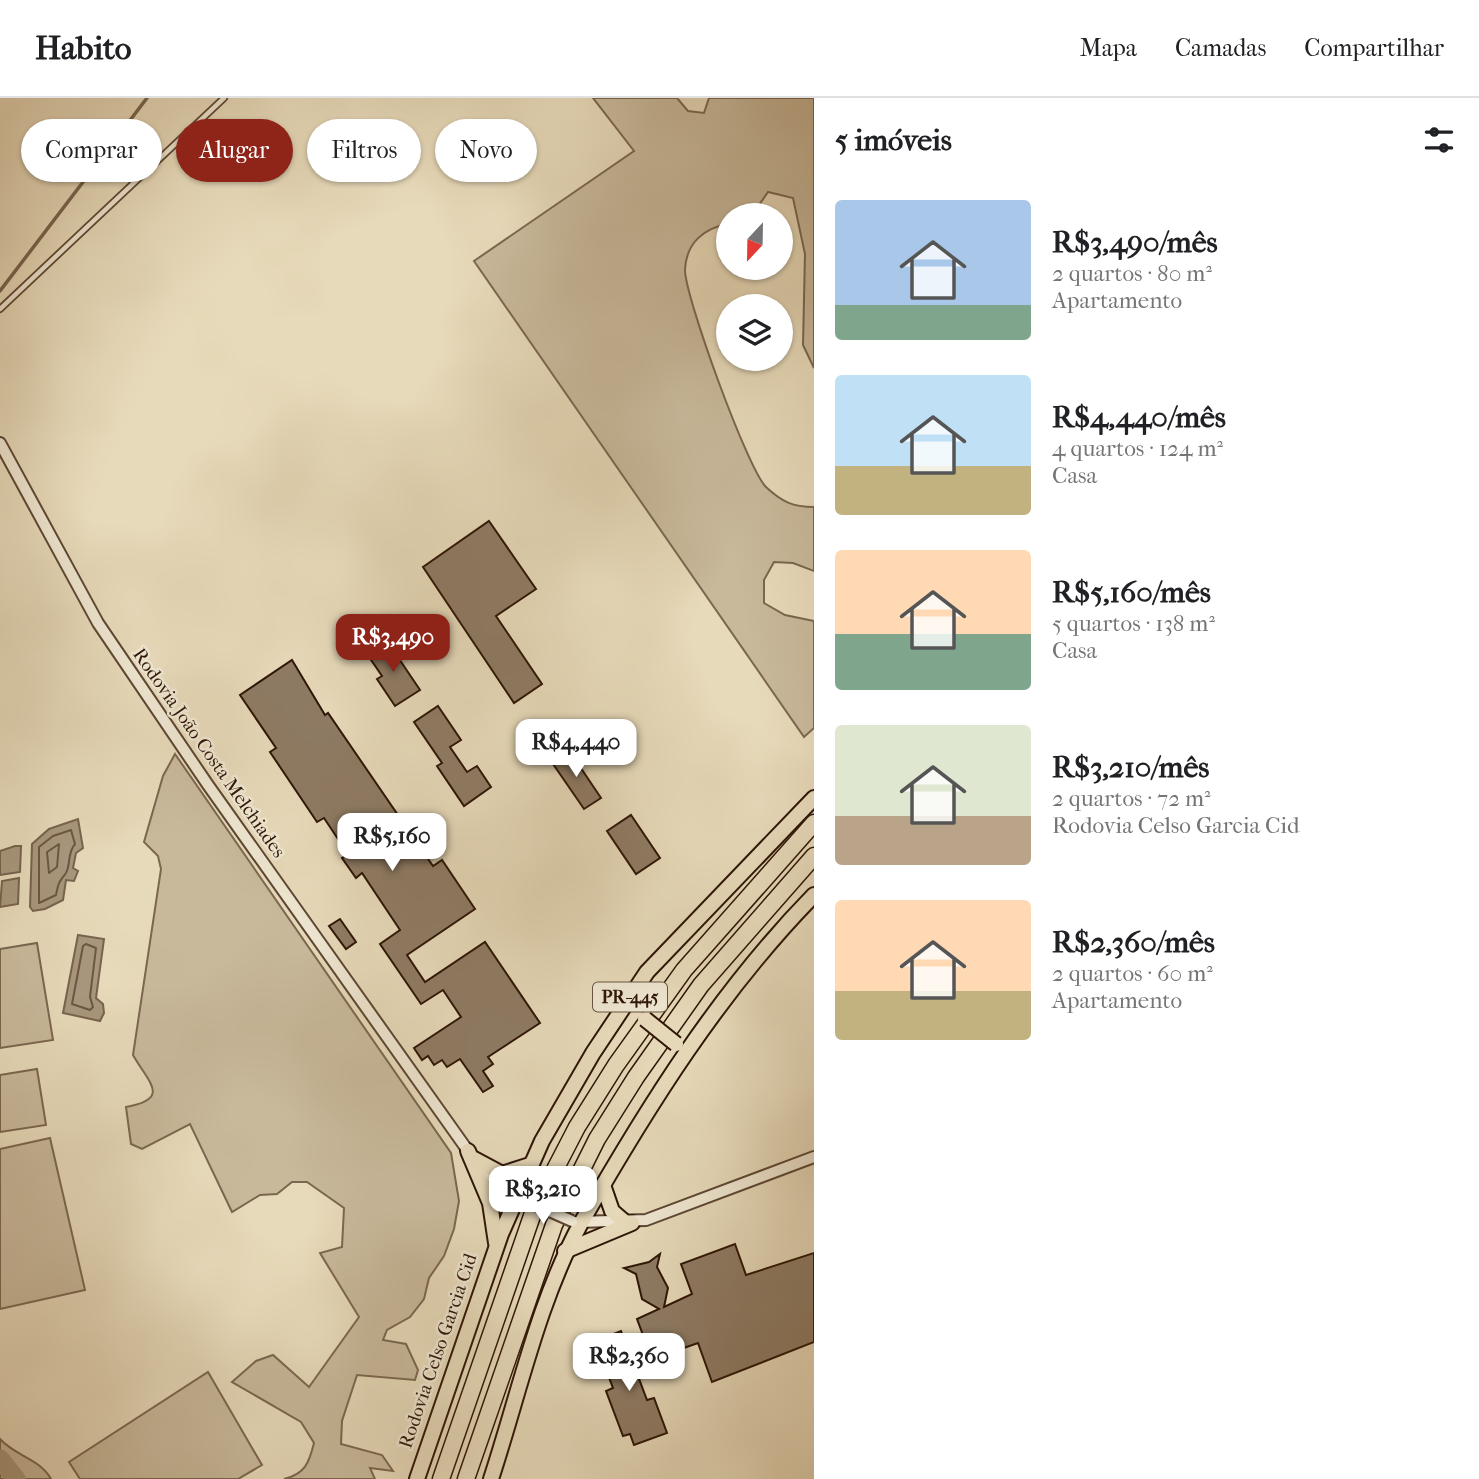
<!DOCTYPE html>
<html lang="pt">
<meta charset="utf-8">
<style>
body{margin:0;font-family:"IM FELL French Canon",serif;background:#f6f6f6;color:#202124;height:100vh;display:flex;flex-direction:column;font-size:26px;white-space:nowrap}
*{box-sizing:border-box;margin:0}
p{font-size:23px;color:#757577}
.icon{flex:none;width:38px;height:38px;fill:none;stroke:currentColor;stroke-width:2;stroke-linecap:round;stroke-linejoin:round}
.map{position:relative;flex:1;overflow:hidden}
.drawer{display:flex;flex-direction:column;background:#fff;width:665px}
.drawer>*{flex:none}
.banner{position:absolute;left:21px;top:21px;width:665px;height:63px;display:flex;gap:14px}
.needle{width:46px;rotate:202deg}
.tools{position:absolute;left:716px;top:105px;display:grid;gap:14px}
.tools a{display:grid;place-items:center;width:77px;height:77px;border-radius:50%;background:#fff;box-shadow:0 2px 5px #0004;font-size:35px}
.price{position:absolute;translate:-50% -60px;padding:0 16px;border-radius:14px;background:#fff;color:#222;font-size:23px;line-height:46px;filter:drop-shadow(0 2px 4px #0008)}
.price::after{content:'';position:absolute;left:50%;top:42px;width:21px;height:16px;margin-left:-10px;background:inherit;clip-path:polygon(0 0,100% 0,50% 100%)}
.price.selected{background:#8f2418;color:#fff}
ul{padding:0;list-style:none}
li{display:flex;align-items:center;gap:21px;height:175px;padding:0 21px}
li span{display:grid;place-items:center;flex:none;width:196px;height:140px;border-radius:7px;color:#555}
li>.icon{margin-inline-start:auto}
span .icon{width:84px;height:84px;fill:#fffc;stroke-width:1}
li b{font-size:30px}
h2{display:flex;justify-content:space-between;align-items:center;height:84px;padding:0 21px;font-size:30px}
.tag{padding:0 24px;border-radius:32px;background:#fff;box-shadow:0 2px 5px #0004;font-size:24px;line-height:63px}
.tag.selected{background:#8f2418;color:#fff}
header{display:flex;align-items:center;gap:42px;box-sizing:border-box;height:98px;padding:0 35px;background:#fff;border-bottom:2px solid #e0e0e0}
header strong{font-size:33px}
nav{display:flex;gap:38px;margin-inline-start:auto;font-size:24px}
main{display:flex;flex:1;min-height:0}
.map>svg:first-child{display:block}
</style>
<header>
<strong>Habito</strong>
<nav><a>Mapa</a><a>Camadas</a><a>Compartilhar</a></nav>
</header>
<main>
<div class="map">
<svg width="814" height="1381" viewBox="0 0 814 1381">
<rect width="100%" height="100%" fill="#e7daba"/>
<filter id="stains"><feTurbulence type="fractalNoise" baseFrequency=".00286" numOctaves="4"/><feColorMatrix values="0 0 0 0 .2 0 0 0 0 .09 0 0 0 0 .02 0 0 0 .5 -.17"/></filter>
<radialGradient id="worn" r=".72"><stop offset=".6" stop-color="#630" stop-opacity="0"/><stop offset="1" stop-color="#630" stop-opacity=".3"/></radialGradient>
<g fill="#c8b99b" stroke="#7b6750" stroke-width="2">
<path d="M593 0H677L688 13 704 15 709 0H814V270L803 247 805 156 793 100 768 94 752 117H728V126C704 130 686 145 685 172 685 199 748 372 766 389 782 404 793 409 814 409V473L793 465 774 464 764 482V505L785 517 814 523V630L804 639 474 163 634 53Z"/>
<path d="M175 656 451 1055 459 1103 454 1131 444 1158 429 1180 424 1201 410 1219 387 1232 383 1242 406 1246 418 1272 415 1282 357 1277 342 1323 341 1346 382 1357 393 1373 370 1370 375 1381H284C305 1376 309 1365 314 1345L301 1324 232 1284 256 1263 273 1257 309 1289 359 1219 320 1155 342 1149 344 1110 307 1084H292L277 1096 260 1097 232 1114 190 1026 142 1051 131 1046 126 1009C172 1001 148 984 133 957L161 771 158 758 144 744 163 678Z"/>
<path d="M37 845 53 942 0 950V851Z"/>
<path d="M37 971 46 1027 0 1034V977Z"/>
<path d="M50 1040 85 1192 0 1211V1051Z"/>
<path d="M208 1274 262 1367 238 1381H80L69 1364Z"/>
<path d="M0 1341C15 1358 39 1360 51 1381H0Z"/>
</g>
<g fill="#a8977d" stroke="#77634d" stroke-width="2">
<path d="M78 721 83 750 76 755 73 770 78 773 74 783 66 782 63 802 45 811 33 813 30 809 32 746 49 731Z"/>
<path d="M15 748H21L20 774 0 777V753Z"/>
<path d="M19 780 18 806 0 809 2 783Z"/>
<path d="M78 837 104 841 96 900 103 906 104 915 100 923 63 915Z"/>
</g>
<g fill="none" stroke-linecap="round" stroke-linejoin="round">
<g stroke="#6b5642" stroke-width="2">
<path d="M71 732 75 746C67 755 71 766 66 775 59 785 59 782 56 797L39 805V749L53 738Z"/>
<path d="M59 746 57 769 49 775 47 754Z"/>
<path d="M86 846 96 850 90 899 93 909 90 912 72 906 83 848Z"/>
</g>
<path stroke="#77634d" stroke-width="3.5" d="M0 193 147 0"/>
<path stroke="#a8977d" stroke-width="19" d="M0 1361 16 1381"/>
</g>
<g fill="#8e7b64" stroke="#2e1506" stroke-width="2">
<path d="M489 423 536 491 496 518 542 586 514 605 423 469Z"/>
<path d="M387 543 420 592 395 608 377 581 382 578 367 556Z"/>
<path d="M292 562 325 617 328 615 433 768 442 762 475 811 407 857 425 884 485 844 540 925 488 959 493 966 483 973 493 988 483 994 460 961 447 969 442 962 434 967 428 958 422 962 414 950 461 919 443 892 421 906 380 846 400 832 362 775 356 780 342 760 348 756 324 720 317 724 270 654 276 650 240 597Z"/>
<path d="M438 608 461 642 450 649 467 674 477 668 491 689 464 708 437 668 442 665 414 624Z"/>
<path d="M568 651 601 700 584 711 551 663Z"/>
<path d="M631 717 660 760 636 776 607 733Z"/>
<path d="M340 821 356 844 346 851 329 828Z"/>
<path d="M735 1146 746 1177 814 1155V1244L712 1284 698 1245 652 1261 637 1221 659 1211 642 1201 636 1176 624 1170 649 1164 660 1156 657 1169 668 1190 664 1209 692 1196 681 1166Z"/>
<path d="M621 1233 647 1302 654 1300 667 1335 634 1347 630 1336 623 1338 606 1293 613 1290 595 1243Z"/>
</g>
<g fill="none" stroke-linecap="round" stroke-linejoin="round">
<defs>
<path id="service" d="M0 211 224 0"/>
<g id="tertiary">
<path d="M0 345 98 525 208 687 483 1074 524 1101"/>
<path d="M577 1124 646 1122 814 1059"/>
</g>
<g id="trunk">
<path d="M468 1053 490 1105 496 1145"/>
<path d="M474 1061 502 1076 530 1067"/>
<path d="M603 1087 612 1113 626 1125"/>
<path d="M565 1153 632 1125"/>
<path d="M417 1381 501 1136 542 1043 593 955 647 874 814 700"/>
<path d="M491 1381C519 1296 538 1204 581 1125 648 1008 719 894 814 797"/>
</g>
<g id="motorway">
<path d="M441 1381 534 1112 577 1029 616 967 684 872 814 725"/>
<path d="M466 1381 554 1127 597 1041 636 979 701 887 814 758"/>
</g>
</defs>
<use href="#service" stroke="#5c4633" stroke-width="8"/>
<use href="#tertiary" stroke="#5c4633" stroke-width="14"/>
<use href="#trunk" stroke="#2e1506" stroke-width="18"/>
<use href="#motorway" stroke="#2e1506" stroke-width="19"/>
<use href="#service" stroke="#efe7d2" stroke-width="4.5"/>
<use href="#tertiary" stroke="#efe7d2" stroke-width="10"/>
<use href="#trunk" stroke="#e7daba" stroke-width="14"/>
<use href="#motorway" stroke="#e7daba" stroke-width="16"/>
<defs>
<path id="tertiary-bridge" d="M527 1103 572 1123"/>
<path id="trunk-bridge" d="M645 921 676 946"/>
</defs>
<use href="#tertiary-bridge" stroke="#5c4633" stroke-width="14" stroke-linecap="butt"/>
<use href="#trunk-bridge" stroke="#2e1506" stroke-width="18" stroke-linecap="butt"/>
<use href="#tertiary-bridge" stroke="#efe7d2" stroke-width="10"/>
<use href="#trunk-bridge" stroke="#e7daba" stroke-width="14"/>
</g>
<g text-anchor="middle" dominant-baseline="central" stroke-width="5" stroke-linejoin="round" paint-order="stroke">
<rect fill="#efe7d2" stroke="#685443" stroke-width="2" x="593" y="884.5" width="74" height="29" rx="5"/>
<g font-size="18" font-weight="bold" fill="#2e1506">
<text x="630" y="899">PR-445</text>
</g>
<g font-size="19" fill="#2e1506" stroke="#efe7d2">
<text transform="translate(209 655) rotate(55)">Rodovia João Costa Melchiades</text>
<text transform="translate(438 1253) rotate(-71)">Rodovia Celso Garcia Cid</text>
</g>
</g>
<rect width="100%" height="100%" filter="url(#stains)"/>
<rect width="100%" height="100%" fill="url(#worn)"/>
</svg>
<div class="tools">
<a><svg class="needle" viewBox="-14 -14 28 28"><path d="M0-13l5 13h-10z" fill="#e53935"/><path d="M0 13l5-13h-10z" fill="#757577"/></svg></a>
<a><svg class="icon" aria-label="layers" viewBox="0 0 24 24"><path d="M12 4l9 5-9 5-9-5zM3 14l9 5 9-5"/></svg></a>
</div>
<b class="price selected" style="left:393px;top:576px">R$3,490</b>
<b class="price" style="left:576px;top:681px">R$4,440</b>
<b class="price" style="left:392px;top:775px">R$5,160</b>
<b class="price" style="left:543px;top:1128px">R$3,210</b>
<b class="price" style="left:629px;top:1295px">R$2,360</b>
<div class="banner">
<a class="tag">Comprar</a>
<a class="tag selected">Alugar</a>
<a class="tag">Filtros</a>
<a class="tag">Novo</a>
</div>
</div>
<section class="drawer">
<h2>5 imóveis<svg class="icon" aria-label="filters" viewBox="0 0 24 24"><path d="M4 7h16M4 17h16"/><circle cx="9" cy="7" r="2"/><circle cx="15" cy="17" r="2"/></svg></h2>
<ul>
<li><span style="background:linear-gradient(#a9c7e8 75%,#7fa58c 0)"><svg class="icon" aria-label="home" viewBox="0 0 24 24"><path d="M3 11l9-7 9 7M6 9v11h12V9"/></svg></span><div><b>R$3,490/mês</b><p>2 quartos · 80 m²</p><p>Apartamento</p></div></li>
<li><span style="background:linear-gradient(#bfe0f5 65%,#c2b280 0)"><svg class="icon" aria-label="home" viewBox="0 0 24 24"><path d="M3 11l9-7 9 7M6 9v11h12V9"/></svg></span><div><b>R$4,440/mês</b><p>4 quartos · 124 m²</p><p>Casa</p></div></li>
<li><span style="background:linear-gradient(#ffd9b3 60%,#7fa58c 0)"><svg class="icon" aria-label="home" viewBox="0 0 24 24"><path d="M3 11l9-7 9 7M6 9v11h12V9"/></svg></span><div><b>R$5,160/mês</b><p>5 quartos · 138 m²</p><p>Casa</p></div></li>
<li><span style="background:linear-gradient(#dfe7d0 65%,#b9a48a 0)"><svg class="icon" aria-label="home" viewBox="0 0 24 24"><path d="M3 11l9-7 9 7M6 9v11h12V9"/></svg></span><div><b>R$3,210/mês</b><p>2 quartos · 72 m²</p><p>Rodovia Celso Garcia Cid</p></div></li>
<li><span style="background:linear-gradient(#ffd9b3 65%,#c2b280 0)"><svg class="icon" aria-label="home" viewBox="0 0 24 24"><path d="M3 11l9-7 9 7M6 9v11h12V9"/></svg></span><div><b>R$2,360/mês</b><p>2 quartos · 60 m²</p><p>Apartamento</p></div></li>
</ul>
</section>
</main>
